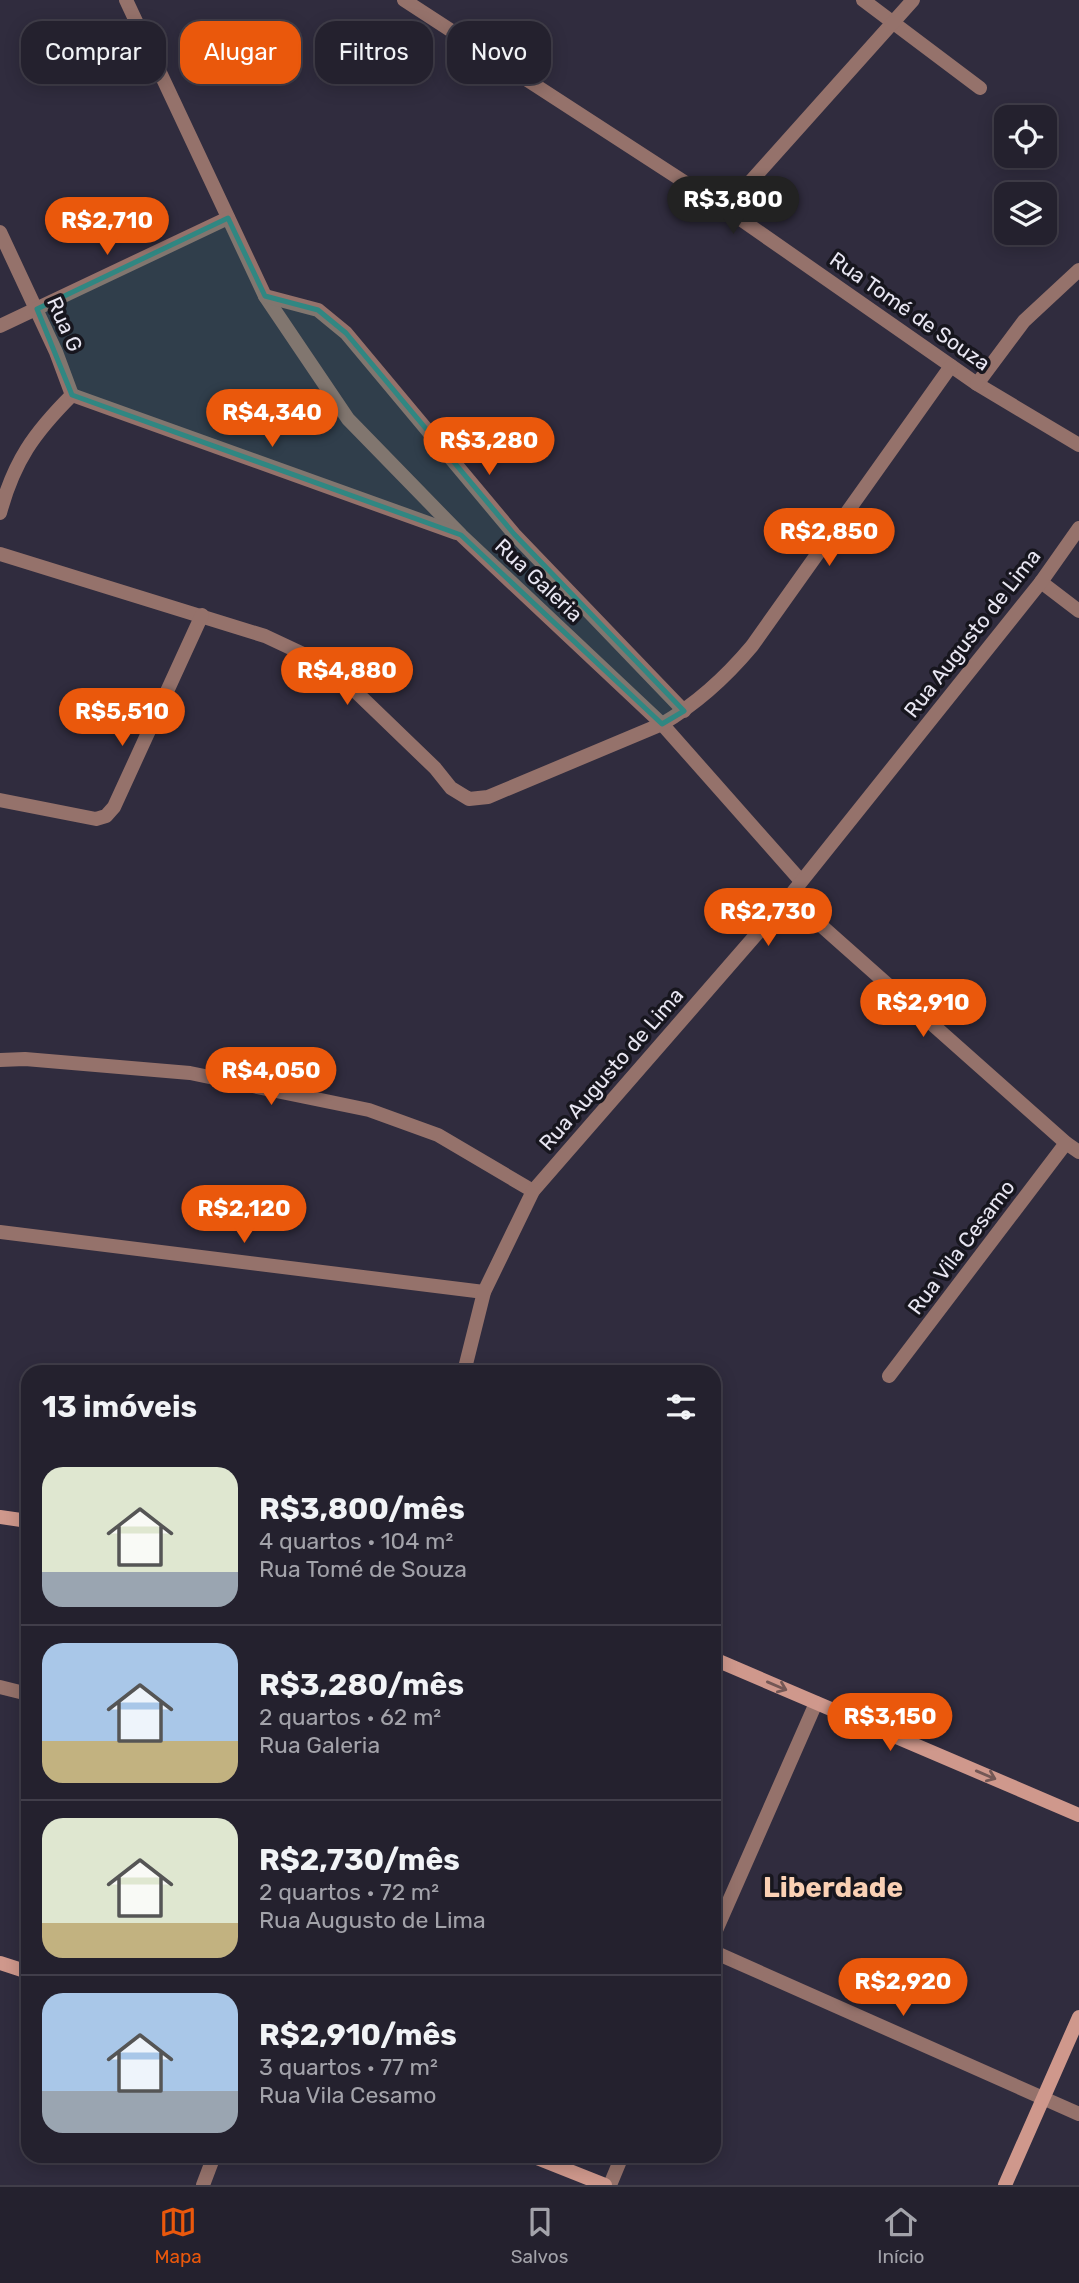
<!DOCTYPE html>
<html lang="pt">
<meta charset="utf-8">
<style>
body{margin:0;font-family:Rubik,sans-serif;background:#2c2936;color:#f1f3f6;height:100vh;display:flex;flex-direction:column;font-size:26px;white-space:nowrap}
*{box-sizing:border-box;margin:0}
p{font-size:23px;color:#a3a3aa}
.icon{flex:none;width:38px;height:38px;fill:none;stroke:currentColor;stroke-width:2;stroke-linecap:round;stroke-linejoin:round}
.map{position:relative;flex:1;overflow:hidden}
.panel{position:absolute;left:21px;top:1365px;width:700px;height:798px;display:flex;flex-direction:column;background:#24212e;border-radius:21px;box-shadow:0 4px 18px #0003,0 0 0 2px #413e4a}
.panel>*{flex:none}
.top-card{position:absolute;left:21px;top:21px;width:700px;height:63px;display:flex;gap:14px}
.tools{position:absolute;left:994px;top:105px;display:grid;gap:14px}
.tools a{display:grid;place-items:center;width:63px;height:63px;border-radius:14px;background:#24212e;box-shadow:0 4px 18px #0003,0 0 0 2px #413e4a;font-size:35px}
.price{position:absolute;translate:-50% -60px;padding:0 16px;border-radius:24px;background:#ea580c;color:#fff;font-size:23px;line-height:46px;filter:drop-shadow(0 2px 4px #0008)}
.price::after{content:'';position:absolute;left:50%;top:42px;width:21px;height:16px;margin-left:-10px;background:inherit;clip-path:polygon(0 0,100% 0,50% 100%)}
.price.on{background:#222;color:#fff}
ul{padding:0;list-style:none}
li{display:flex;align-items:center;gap:21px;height:175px;padding:0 21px}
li+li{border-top:2px solid #413e4a}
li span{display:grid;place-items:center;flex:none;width:196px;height:140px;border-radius:21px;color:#555}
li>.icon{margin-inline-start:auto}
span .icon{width:84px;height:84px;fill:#fffc;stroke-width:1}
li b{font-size:30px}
h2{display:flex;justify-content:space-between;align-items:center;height:84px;padding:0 21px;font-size:30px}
.pill{padding:0 24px;border-radius:21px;background:#24212e;box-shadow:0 4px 18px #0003,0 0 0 2px #413e4a;font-size:24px;line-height:63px}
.pill.on{background:#ea580c;color:#fff}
.menu{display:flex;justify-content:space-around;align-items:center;height:98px;border-top:2px solid #413e4a;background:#24212e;font-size:19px;color:#a3a3aa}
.menu a{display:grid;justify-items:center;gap:4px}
.menu .on{color:#ea580c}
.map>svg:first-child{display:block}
</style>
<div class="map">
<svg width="1079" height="2185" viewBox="0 0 1079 2185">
<defs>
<pattern id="building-back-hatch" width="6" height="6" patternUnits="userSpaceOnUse" patternTransform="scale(1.75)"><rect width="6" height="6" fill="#6d5865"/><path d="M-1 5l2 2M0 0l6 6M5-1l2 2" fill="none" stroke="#82707c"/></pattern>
</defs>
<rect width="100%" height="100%" fill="#302c3e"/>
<path fill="url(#building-back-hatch)" d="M587 2156H606L603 2163Z"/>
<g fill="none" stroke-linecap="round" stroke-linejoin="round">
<g stroke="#95726b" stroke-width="14">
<path d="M126 0 265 296 348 419 461 535 662 724 801 881"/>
<path d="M404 0 726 209 977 384 1079 445"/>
<path d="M863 0 980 88"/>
<path d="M726 209 913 0"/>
<path d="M0 232 56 352 72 395"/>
<path d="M265 296 318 310 346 333 514 534 684 711"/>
<path d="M0 326 228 218"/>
<path d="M977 384 1024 321 1079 270"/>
<path d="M72 395 456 533"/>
<path d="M0 513C14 461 34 433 72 395"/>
<path d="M0 554 265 636 314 659 352 688 435 768 451 788 469 799 488 797 662 724C698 703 726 677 752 646L951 366"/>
<path d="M1041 582 1079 611"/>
<path d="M0 800 96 819 106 816 114 807 202 615"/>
<path d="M789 897 1066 1143 1079 1152"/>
<path d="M0 1060 25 1059 190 1073 369 1110 438 1135 533 1191"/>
<path d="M0 1232 484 1292"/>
<path d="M464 1372 484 1292 533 1191 789 897 1041 582 1079 528"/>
<path d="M889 1376 1066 1143"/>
<path d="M0 1687 28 1694"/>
<path d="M714 1935 816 1703"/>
<path d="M714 1952 1079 2114"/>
<path d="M203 2185 214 2156"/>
<path d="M610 2185 622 2156"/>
</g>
<g stroke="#cf988c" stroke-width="14">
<path d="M0 1517 28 1521"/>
<path d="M714 1659 1079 1815"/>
<path d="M0 1963 28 1972"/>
<path d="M532 2156 605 2185"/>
<path d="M1005 2185 1079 2017"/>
</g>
</g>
<defs><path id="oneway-shaft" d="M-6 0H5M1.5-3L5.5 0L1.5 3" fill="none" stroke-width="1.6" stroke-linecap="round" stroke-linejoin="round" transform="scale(1.75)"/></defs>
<g stroke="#735755">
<use href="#oneway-shaft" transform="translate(777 1686) rotate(23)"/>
<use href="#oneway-shaft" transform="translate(986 1775) rotate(23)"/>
</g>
<path fill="#308782" fill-opacity="0.2" stroke="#308782" stroke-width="5" stroke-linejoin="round" d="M228 218 265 296 318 310 346 333 514 534 684 711 662 724 461 535 72 395 37 309Z"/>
<g text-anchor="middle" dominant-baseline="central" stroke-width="7" stroke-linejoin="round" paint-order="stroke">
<g font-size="21" fill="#e8e6f2" stroke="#17161e">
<text transform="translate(910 311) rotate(35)">Rua Tomé de Souza</text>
<text transform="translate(65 324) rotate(66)">Rua G</text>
<text transform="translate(539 580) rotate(43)">Rua Galeria</text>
<text transform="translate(972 633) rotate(-52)">Rua Augusto de Lima</text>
<text transform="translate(611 1069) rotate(-49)">Rua Augusto de Lima</text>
<text transform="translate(961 1247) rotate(-53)">Rua Vila Cesamo</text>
</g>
<g font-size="28" font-weight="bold" fill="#fad1b4" stroke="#17161e">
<text x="833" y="1887">Liberdade</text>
</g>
</g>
</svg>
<div class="tools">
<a><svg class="icon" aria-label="locate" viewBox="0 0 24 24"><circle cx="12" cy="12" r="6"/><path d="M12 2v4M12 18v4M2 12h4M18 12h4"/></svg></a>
<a><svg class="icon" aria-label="layers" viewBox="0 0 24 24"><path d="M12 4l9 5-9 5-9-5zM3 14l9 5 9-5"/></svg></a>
</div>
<b class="price on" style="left:733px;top:236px">R$3,800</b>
<b class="price" style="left:107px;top:257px">R$2,710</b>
<b class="price" style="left:272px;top:449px">R$4,340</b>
<b class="price" style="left:489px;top:477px">R$3,280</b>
<b class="price" style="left:829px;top:568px">R$2,850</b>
<b class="price" style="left:347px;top:707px">R$4,880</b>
<b class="price" style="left:122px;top:748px">R$5,510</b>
<b class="price" style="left:768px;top:948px">R$2,730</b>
<b class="price" style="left:923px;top:1039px">R$2,910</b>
<b class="price" style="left:271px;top:1107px">R$4,050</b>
<b class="price" style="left:244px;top:1245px">R$2,120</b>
<b class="price" style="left:890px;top:1753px">R$3,150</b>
<b class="price" style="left:903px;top:2018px">R$2,920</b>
<div class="top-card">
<a class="pill">Comprar</a>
<a class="pill on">Alugar</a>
<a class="pill">Filtros</a>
<a class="pill">Novo</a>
</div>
<section class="panel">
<h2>13 imóveis<svg class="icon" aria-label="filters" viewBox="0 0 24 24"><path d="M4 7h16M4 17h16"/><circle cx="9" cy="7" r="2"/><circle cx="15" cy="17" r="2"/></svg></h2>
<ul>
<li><span style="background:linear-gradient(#dfe7d0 75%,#9aa5b1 0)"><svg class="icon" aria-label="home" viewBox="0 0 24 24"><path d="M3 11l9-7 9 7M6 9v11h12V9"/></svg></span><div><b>R$3,800/mês</b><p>4 quartos · 104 m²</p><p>Rua Tomé de Souza</p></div></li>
<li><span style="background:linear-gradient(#a9c7e8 70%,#c2b280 0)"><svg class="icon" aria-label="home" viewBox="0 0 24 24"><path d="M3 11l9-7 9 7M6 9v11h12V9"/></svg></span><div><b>R$3,280/mês</b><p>2 quartos · 62 m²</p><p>Rua Galeria</p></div></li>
<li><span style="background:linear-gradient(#dfe7d0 75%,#c2b280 0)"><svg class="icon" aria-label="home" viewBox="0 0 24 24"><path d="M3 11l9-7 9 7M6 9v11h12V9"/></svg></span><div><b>R$2,730/mês</b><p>2 quartos · 72 m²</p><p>Rua Augusto de Lima</p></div></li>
<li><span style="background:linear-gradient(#a9c7e8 70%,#9aa5b1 0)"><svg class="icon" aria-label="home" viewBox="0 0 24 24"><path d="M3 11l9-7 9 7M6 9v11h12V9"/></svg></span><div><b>R$2,910/mês</b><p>3 quartos · 77 m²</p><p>Rua Vila Cesamo</p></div></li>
</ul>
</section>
</div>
<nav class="menu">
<a class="on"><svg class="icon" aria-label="map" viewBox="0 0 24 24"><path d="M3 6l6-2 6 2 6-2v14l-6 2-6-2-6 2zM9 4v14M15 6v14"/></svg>Mapa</a>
<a><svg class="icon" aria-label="saved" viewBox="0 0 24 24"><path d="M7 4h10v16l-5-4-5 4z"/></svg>Salvos</a>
<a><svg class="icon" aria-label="home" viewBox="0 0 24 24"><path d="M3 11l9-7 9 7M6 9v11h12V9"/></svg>Início</a>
</nav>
